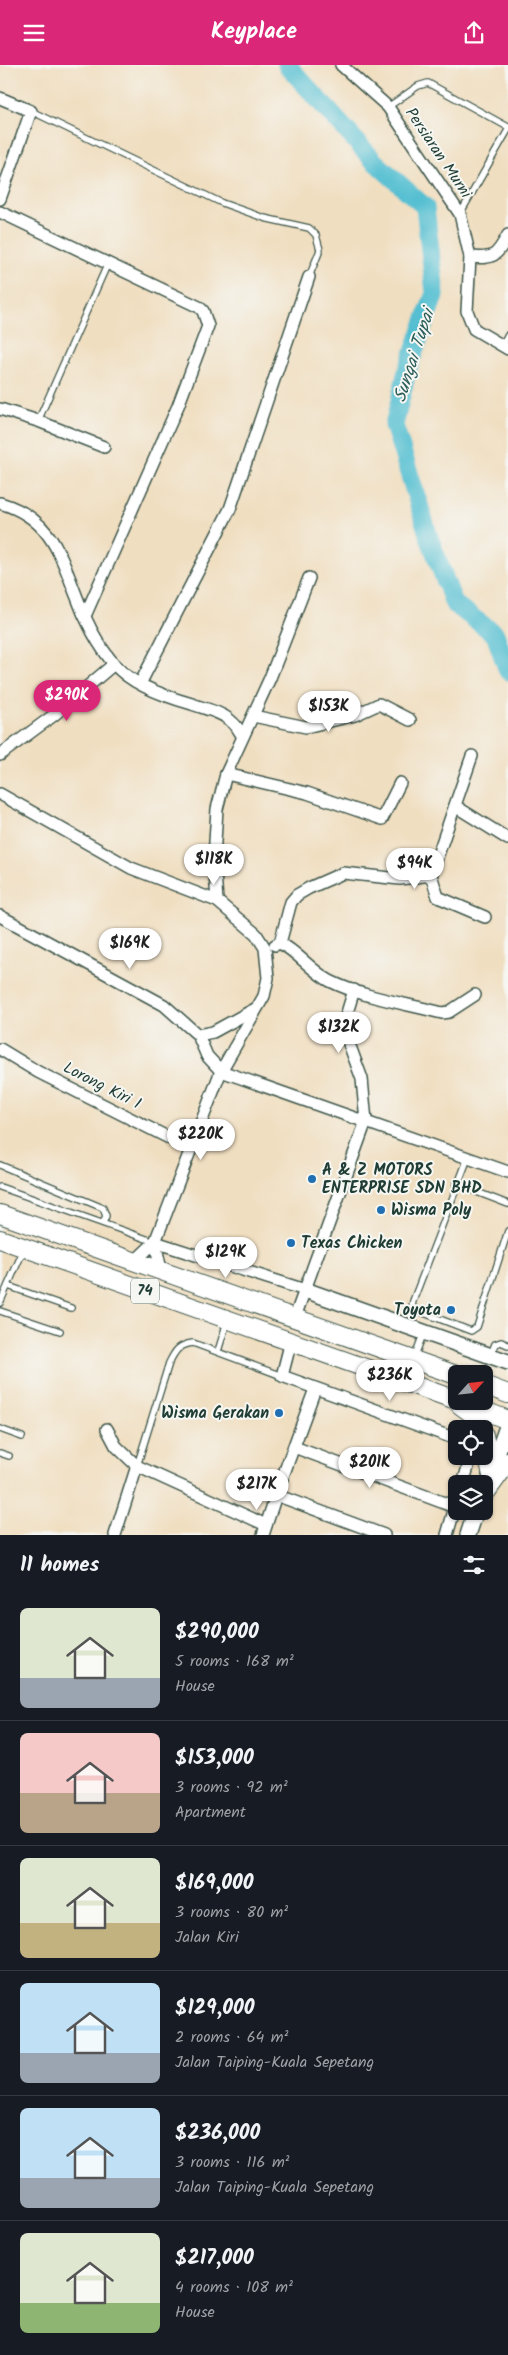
<!DOCTYPE html>
<meta charset="utf-8">
<style>
body{margin:0;font-family:Kalam,sans-serif;background:#242831;color:#f1f3f6;height:100vh;display:flex;flex-direction:column;font-size:19px;white-space:nowrap}
*{box-sizing:border-box;margin:0}
p{font-size:16px;color:#9ea1a6}
.icon{flex:none;width:28px;height:28px;fill:none;stroke:currentColor;stroke-width:2;stroke-linecap:round;stroke-linejoin:round}
.map{position:relative;height:1470px;overflow:hidden}
.drawer{display:flex;flex-direction:column;background:#171b24;flex:1}
.drawer>*{flex:none}
.needle{width:32px;rotate:63deg}
.controls{position:absolute;left:448px;top:1300px;display:grid;gap:10px}
.controls a{display:grid;place-items:center;width:45px;height:45px;border-radius:8px;background:#171b24;box-shadow:0 1px 4px #0004;font-size:25px}
.price{position:absolute;translate:-50% -42px;padding:0 11px;border-radius:18px;background:#fff;color:#222;font-size:16px;line-height:32px;filter:drop-shadow(0 1px 2px #0008)}
.price::after{content:'';position:absolute;left:50%;top:30px;width:15px;height:11px;margin-left:-8px;background:inherit;clip-path:polygon(0 0,100% 0,50% 100%)}
.price.active{background:#db2777;color:#fff}
ul{padding:0;list-style:none}
li{display:flex;align-items:center;gap:15px;height:125px;padding:0 20px}
li+li{border-top:1px solid #363941}
li span{display:grid;place-items:center;flex:none;width:140px;height:100px;border-radius:8px;color:#555}
li>.icon{margin-inline-start:auto}
span .icon{width:60px;height:60px;fill:#fffc;stroke-width:1}
li b{font-size:21px}
h2{display:flex;justify-content:space-between;align-items:center;height:60px;padding:0 20px;font-size:21px}
header{display:flex;justify-content:space-between;align-items:center;height:65px;padding:0 20px;background:#db2777;color:#fff;font-size:22px;font-weight:600}
.map>svg:first-child{display:block}
</style>
<header><svg class="icon" aria-label="menu" viewBox="0 0 24 24"><path d="M4 6h16M4 12h16M4 18h16"/></svg>Keyplace<svg class="icon" aria-label="share" viewBox="0 0 24 24"><path d="M12 15V3M7 8l5-5 5 5M5 13v7h14v-7"/></svg></header>
<div class="map">
<svg width="508" height="1470" viewBox="0 0 508 1470">
<rect width="100%" height="100%" fill="#f6f6f2"/>
<filter id="ink" filterUnits="userSpaceOnUse"><feTurbulence type="fractalNoise" baseFrequency=".02" numOctaves="2"/><feDisplacementMap in="SourceGraphic" scale="10" xChannelSelector="R" yChannelSelector="G"/><feConvolveMatrix kernelMatrix="1 2 1 2 8 2 1 2 1" color-interpolation-filters="sRGB"/></filter>
<filter id="wash" filterUnits="userSpaceOnUse"><feTurbulence type="fractalNoise" baseFrequency=".0096" numOctaves="4" result="noise"/><feDisplacementMap in="SourceGraphic" scale="20" xChannelSelector="R" yChannelSelector="G"/><feGaussianBlur stdDeviation="1.12" result="paint"/><feColorMatrix in="noise" values="0 0 0 0 0 0 0 0 0 0 0 0 0 0 0 0 0 1.4 0 .05"/><feComposite in="paint" operator="in"/></filter>
<g filter="url(#wash)">
<rect width="100%" height="100%" fill="#f0dec0"/>
<g fill="none" stroke-linecap="round" stroke-linejoin="round">
<path stroke="#55bfd1" stroke-width="19" d="M287 0 374 96 425 142 435 228 407 306 394 360 429 472 454 539 495 569 508 606"/>
</g>
</g>
<g filter="url(#ink)">
<g fill="none" stroke-linecap="round" stroke-linejoin="round">
<defs>
<g id="lane">
<path d="M388 42 418 21 428 18 508 62"/>
<path d="M31 46 222 138 264 153 309 163 316 170 320 185 309 212"/>
<path d="M460 149 508 65"/>
<path d="M502 281 508 270"/>
<path d="M38 356 108 198"/>
<path d="M468 1093 413 1236 412 1241 416 1245 471 1266 477 1262 508 1166"/>
<path d="M0 1100 103 1143 106 1151 103 1158"/>
<path d="M456 1119 508 1139"/>
<path d="M0 1122 155 1177"/>
<path d="M8 1221 71 1243"/>
<path d="M0 1238 24 1184"/>
<path d="M0 1246 60 1266"/>
<path d="M218 1286 227 1257"/>
<path d="M491 1289 495 1279 501 1277 508 1280"/>
<path d="M414 1293 424 1267"/>
<path d="M0 1364 22 1372"/>
<path d="M0 1388 9 1391"/>
<path d="M137 1401 169 1298C175 1286 178 1280 193 1278L282 1311"/>
</g>
<g id="street">
<path d="M341 0 388 42 460 149 470 192 467 246 474 264 508 284"/>
<path d="M0 33 31 46 0 134"/>
<path d="M0 147 199 242 203 246 208 261 178 341 85 551"/>
<path d="M470 192C494 194 496 192 508 170"/>
<path d="M0 344 38 356 104 382"/>
<path d="M0 438C49 452 59 486 76 530 84 553 98 581 115 600 131 619 167 632 192 639 205 644 223 647 233 658 237 661 239 666 242 670"/>
<path d="M141 617 230 444 309 212"/>
<path d="M253 651 306 662 355 650 379 639 410 655"/>
<path d="M0 690 54 650 114 599"/>
<path d="M226 709 307 728 382 754 400 718"/>
<path d="M0 729 131 803 217 836 256 869 265 883 268 913 264 931 221 1006 155 1177 135 1196"/>
<path d="M455 741 508 774"/>
<path d="M431 810 438 832 485 852"/>
<path d="M217 836 214 793 217 744 226 709 270 613 309 513"/>
<path d="M0 851 164 940 198 970 207 991 221 1006 508 1107"/>
<path d="M280 878 291 837 297 830 309 823 343 808 400 814 431 810 472 691"/>
<path d="M275 880 280 878C299 888 311 906 330 916 364 933 405 938 442 948L449 947 475 930"/>
<path d="M198 970 213 967 255 944"/>
<path d="M0 984 38 1007 191 1084"/>
<path d="M155 1177 305 1225"/>
<path d="M155 1177 161 1205"/>
<path d="M295 1252 366 1056 362 1014 348 976 346 963V951L354 925"/>
<path d="M291 1276 282 1311 456 1374"/>
<path d="M315 1324 276 1430 384 1470"/>
<path d="M107 1364 116 1381 137 1401 266 1460"/>
<path d="M294 1382 455 1442"/>
<path d="M463 1419 468 1402 467 1391"/>
<path d="M115 1470 137 1401"/>
<path d="M263 1470 276 1430"/>
<path d="M447 1470 456 1439"/>
</g>
<g id="secondary">
<path d="M305 1225 508 1297"/>
<path d="M490 1409 508 1359"/>
<path d="M468 1470 476 1446"/>
</g>
<g id="primary">
<path d="M0 1149 456 1310"/>
<path d="M0 1174 456 1335"/>
<path d="M484 1320 508 1329"/>
<path d="M459 1336 508 1355"/>
<path d="M460 1340 471 1348 481 1364"/>
<path d="M484 1370 491 1406"/>
<path d="M484 1430 508 1397"/>
</g>
</defs>
<use href="#lane" stroke="#3e5549" stroke-width="8"/>
<use href="#street" stroke="#3e5549" stroke-width="14"/>
<use href="#secondary" stroke="#3e5549" stroke-width="18"/>
<use href="#primary" stroke="#3e5549" stroke-width="20"/>
<use href="#lane" stroke="#fff" stroke-width="5.5"/>
<use href="#street" stroke="#fff" stroke-width="11"/>
<use href="#secondary" stroke="#fff" stroke-width="15"/>
<use href="#primary" stroke="#fff" stroke-width="18"/>
</g>
</g>
<g fill="#1f6fb2" stroke="#f6f6f2" stroke-width="2">
<circle cx="312" cy="1114" r="5"/>
<circle cx="381" cy="1145" r="5"/>
<circle cx="291" cy="1178" r="5"/>
<circle cx="451" cy="1245" r="5"/>
<circle cx="279" cy="1348" r="5"/>
</g>
<g text-anchor="middle" dominant-baseline="central" stroke-width="4" stroke-linejoin="round" paint-order="stroke">
<rect fill="#f6f6f2" stroke="#60746d" stroke-width="1" x="131" y="1213.5" width="28" height="25" rx="4"/>
<g font-size="15" font-weight="bold" fill="#1f3d34">
<text x="145" y="1226">74</text>
</g>
<g font-size="16" fill="#1f3d34" stroke="#f6f6f2">
<text transform="translate(438 88) rotate(56)">Persiaran Murni</text>
<text transform="translate(102 1021) rotate(27)">Lorong Kiri 1</text>
</g>
<g font-size="16" font-weight="bold" fill="#1f3d34" stroke="#f6f6f2" text-anchor="start">
<text x="322" y="1105">A &amp; Z MOTORS<tspan x="322" dy="18">ENTERPRISE SDN BHD</tspan></text>
<text x="391" y="1145">Wisma Poly</text>
<text x="301" y="1178">Texas Chicken</text>
<text x="441" y="1245" text-anchor="end">Toyota</text>
<text x="269" y="1348" text-anchor="end">Wisma Gerakan</text>
</g>
<g font-size="18" font-style="italic" fill="#2c5e5b" stroke="#f6f6f2">
<text transform="translate(415 291) rotate(-72)">Sungai Tupai</text>
</g>
</g>
</svg>
<div class="controls">
<a><svg class="needle" viewBox="-14 -14 28 28"><path d="M0-13l5 13h-10z" fill="#e53935"/><path d="M0 13l5-13h-10z" fill="#9ea1a6"/></svg></a>
<a><svg class="icon" aria-label="locate" viewBox="0 0 24 24"><circle cx="12" cy="12" r="6"/><path d="M12 2v4M12 18v4M2 12h4M18 12h4"/></svg></a>
<a><svg class="icon" aria-label="layers" viewBox="0 0 24 24"><path d="M12 4l9 5-9 5-9-5zM3 14l9 5 9-5"/></svg></a>
</div>
<b class="price active" style="left:67px;top:657px">$290K</b>
<b class="price" style="left:329px;top:668px">$153K</b>
<b class="price" style="left:214px;top:821px">$118K</b>
<b class="price" style="left:415px;top:825px">$94K</b>
<b class="price" style="left:130px;top:905px">$169K</b>
<b class="price" style="left:339px;top:989px">$132K</b>
<b class="price" style="left:201px;top:1096px">$220K</b>
<b class="price" style="left:226px;top:1214px">$129K</b>
<b class="price" style="left:390px;top:1337px">$236K</b>
<b class="price" style="left:370px;top:1424px">$201K</b>
<b class="price" style="left:257px;top:1446px">$217K</b>
</div>
<section class="drawer">
<h2>11 homes<svg class="icon" aria-label="filters" viewBox="0 0 24 24"><path d="M4 7h16M4 17h16"/><circle cx="9" cy="7" r="2"/><circle cx="15" cy="17" r="2"/></svg></h2>
<ul>
<li><span style="background:linear-gradient(#dfe7d0 70%,#9aa5b1 0)"><svg class="icon" aria-label="home" viewBox="0 0 24 24"><path d="M3 11l9-7 9 7M6 9v11h12V9"/></svg></span><div><b>$290,000</b><p>5 rooms · 168 m²</p><p>House</p></div></li>
<li><span style="background:linear-gradient(#f6c9c9 60%,#b9a48a 0)"><svg class="icon" aria-label="home" viewBox="0 0 24 24"><path d="M3 11l9-7 9 7M6 9v11h12V9"/></svg></span><div><b>$153,000</b><p>3 rooms · 92 m²</p><p>Apartment</p></div></li>
<li><span style="background:linear-gradient(#dfe7d0 65%,#c2b280 0)"><svg class="icon" aria-label="home" viewBox="0 0 24 24"><path d="M3 11l9-7 9 7M6 9v11h12V9"/></svg></span><div><b>$169,000</b><p>3 rooms · 80 m²</p><p>Jalan Kiri</p></div></li>
<li><span style="background:linear-gradient(#bfe0f5 70%,#9aa5b1 0)"><svg class="icon" aria-label="home" viewBox="0 0 24 24"><path d="M3 11l9-7 9 7M6 9v11h12V9"/></svg></span><div><b>$129,000</b><p>2 rooms · 64 m²</p><p>Jalan Taiping-Kuala Sepetang</p></div></li>
<li><span style="background:linear-gradient(#bfe0f5 70%,#9aa5b1 0)"><svg class="icon" aria-label="home" viewBox="0 0 24 24"><path d="M3 11l9-7 9 7M6 9v11h12V9"/></svg></span><div><b>$236,000</b><p>3 rooms · 116 m²</p><p>Jalan Taiping-Kuala Sepetang</p></div></li>
<li><span style="background:linear-gradient(#dfe7d0 70%,#8fb573 0)"><svg class="icon" aria-label="home" viewBox="0 0 24 24"><path d="M3 11l9-7 9 7M6 9v11h12V9"/></svg></span><div><b>$217,000</b><p>4 rooms · 108 m²</p><p>House</p></div></li>
</ul>
</section>
